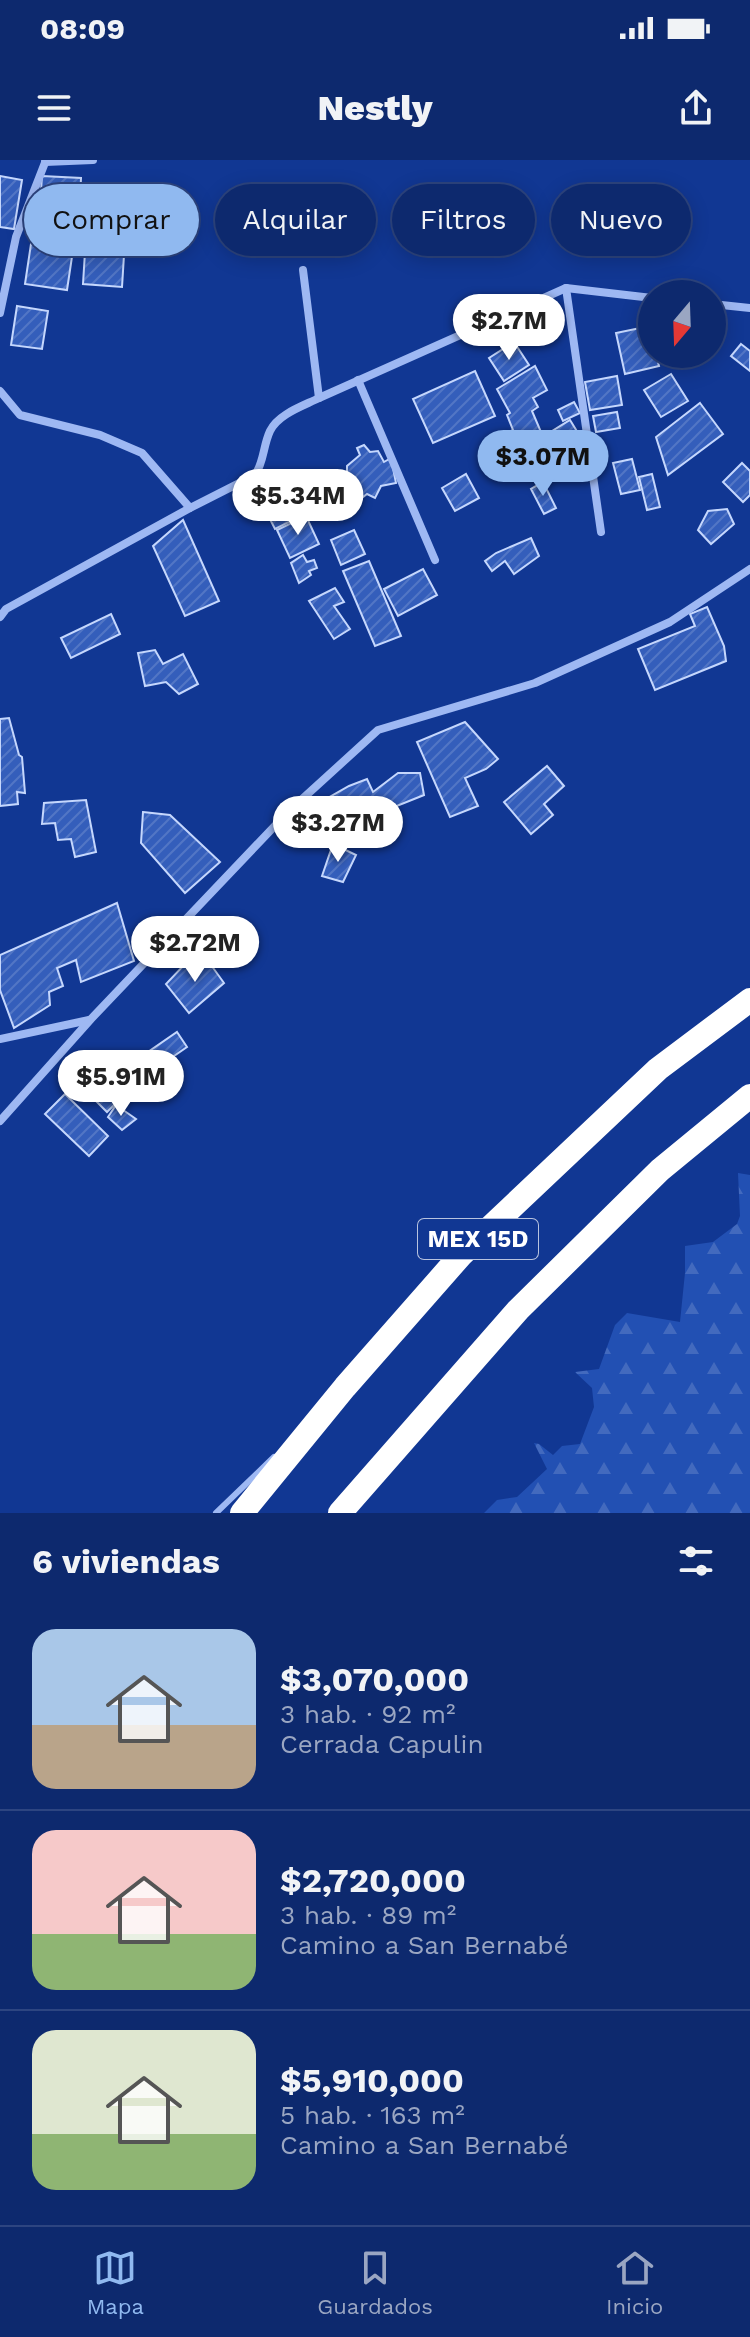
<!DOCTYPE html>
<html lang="es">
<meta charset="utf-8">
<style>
body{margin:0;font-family:"Work Sans",sans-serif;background:#1b3576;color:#f1f3f6;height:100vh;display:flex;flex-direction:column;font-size:30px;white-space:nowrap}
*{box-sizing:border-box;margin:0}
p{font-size:26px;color:#9aa6c2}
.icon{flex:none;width:44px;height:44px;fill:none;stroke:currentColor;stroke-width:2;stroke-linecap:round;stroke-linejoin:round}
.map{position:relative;height:1353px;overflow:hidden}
.sheet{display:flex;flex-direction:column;background:#0d296e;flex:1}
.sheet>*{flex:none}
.top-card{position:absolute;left:24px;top:24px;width:702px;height:72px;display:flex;gap:16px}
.needle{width:52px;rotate:199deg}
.fabs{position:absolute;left:638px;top:120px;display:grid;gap:16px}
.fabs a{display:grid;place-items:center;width:88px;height:88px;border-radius:50%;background:#0d296e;box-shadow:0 4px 20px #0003,0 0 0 2px #2d4581;font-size:40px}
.price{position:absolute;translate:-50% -68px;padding:0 18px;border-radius:28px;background:#fff;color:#222;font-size:26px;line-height:52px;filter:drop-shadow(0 2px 4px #0008)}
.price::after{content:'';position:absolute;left:50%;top:48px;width:24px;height:18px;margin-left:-12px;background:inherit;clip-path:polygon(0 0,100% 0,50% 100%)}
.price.active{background:#90b9f0;color:#111}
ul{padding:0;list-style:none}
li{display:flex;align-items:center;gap:24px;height:200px;padding:0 32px}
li+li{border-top:2px solid #2d4581}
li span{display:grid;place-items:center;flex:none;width:224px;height:160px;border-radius:24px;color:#555}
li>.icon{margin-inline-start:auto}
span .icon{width:96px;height:96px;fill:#fffc;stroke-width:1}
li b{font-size:34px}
h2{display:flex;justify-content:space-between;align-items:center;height:96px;padding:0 32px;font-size:34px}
.pill{padding:0 28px;border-radius:36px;background:#0d296e;box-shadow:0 4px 20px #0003,0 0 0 2px #2d4581;font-size:28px;line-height:72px}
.pill.active{background:#90b9f0;color:#111}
.status{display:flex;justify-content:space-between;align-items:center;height:56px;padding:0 40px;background:#0d296e;direction:ltr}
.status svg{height:22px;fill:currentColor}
header{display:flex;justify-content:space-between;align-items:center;height:104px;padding:0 32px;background:#0d296e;font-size:36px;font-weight:800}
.tab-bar{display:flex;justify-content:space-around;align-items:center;height:112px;border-top:2px solid #2d4581;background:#0d296e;font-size:22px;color:#9aa6c2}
.tab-bar a{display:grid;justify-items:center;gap:4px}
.tab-bar .active{color:#90b9f0}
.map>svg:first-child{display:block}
</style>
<div class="status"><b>08:09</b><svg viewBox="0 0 49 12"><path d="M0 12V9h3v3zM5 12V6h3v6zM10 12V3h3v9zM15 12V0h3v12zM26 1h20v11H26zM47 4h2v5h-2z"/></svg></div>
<header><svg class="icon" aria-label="menu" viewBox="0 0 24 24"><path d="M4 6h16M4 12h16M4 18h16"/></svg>Nestly<svg class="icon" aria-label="share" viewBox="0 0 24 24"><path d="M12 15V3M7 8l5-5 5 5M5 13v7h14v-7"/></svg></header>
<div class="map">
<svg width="750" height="1353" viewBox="0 0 750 1353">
<defs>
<pattern id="forest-firs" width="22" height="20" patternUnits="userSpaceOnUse" patternTransform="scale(2)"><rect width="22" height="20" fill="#2250b3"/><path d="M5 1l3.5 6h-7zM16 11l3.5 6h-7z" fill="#436abe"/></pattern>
<pattern id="building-hatch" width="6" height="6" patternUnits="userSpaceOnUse" patternTransform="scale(2)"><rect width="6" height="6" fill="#345ebb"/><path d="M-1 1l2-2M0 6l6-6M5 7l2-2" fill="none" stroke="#5276c5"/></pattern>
</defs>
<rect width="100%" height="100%" fill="#113793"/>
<path fill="url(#forest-firs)" d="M738 1013 750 1015V1353H484L497 1340 517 1337 547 1309 534 1283 539 1284 553 1295 562 1286 580 1284 594 1247 592 1228 575 1212 599 1209 615 1165 627 1153 680 1162 685 1113V1086L713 1082 737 1064 740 1056Z"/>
<g fill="url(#building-hatch)" stroke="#c5d7fd" stroke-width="2">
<path d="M0 16 22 20 14 69 0 67Z"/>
<path d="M42 16 81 18 79 63 39 61Z"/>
<path d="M31 84 73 90 67 130 25 124Z"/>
<path d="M85 92 124 95 122 127 83 124Z"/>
<path d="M17 146 48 151 42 189 11 185Z"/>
<path d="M557 155 562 167 542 176 536 164Z"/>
<path d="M650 166 652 194H656L659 206 625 214 616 173Z"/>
<path d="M514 182 529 205 504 221 489 198Z"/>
<path d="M741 184 750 191V211L731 196Z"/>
<path d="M535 206 547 230 533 238 538 247 532 251 541 272 513 286 507 273 513 270 507 255 510 253 497 229Z"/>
<path d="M475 211 495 256 433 283 413 239Z"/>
<path d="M671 214 688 241 661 257 644 230Z"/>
<path d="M617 216 622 245 590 250 585 222Z"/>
<path d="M574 242 580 253 563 261 558 250Z"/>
<path d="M700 243 723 274 668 315 656 277Z"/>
<path d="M617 252 620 268 596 272 593 256Z"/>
<path d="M570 260 586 286 557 305 549 273Z"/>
<path d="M364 285 370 292 378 291 384 302 391 298 396 323 381 326 375 338 367 334 363 337 349 331 339 318 347 311V306L360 295 357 288Z"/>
<path d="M535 290 540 313 522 315 519 298Z"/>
<path d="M632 299 640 330 621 334 613 303Z"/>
<path d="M742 303 750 311V335L743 342 723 322Z"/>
<path d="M288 313 304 343 294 348 295 359 275 369 255 330Z"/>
<path d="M466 314 479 338 455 351 442 328Z"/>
<path d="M652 314 660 347 647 350 639 317Z"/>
<path d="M543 322 556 348 544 354 531 329Z"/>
<path d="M727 349 734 364 711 384 698 370 708 351Z"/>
<path d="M306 356 319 384 290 398 277 370Z"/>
<path d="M183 360 219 441 185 456 153 386Z"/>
<path d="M354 370 365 394 341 405 331 380Z"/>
<path d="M531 378 539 396 514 414 505 401 492 411 485 401 496 393Z"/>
<path d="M303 395 307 402 314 400 317 408 309 411 311 415 299 423 291 403Z"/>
<path d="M369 401 401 476 375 486 343 411Z"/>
<path d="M423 409 437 435 398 456 384 429Z"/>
<path d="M335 428 344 442 334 446 350 469 334 479 309 441Z"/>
<path d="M707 447 724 486 726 501 655 530 638 489 695 466 690 454Z"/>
<path d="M111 454 120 474 71 498 61 478Z"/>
<path d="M155 490 163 504 183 494 198 524 179 534 166 522 145 526 138 493Z"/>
<path d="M9 558 19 595 22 597 25 633 17 632 18 644 0 646V559Z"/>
<path d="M465 562 498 599 486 609 465 618 478 646 450 657 417 582Z"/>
<path d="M547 606 564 626 544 644 553 655 531 674 504 642Z"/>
<path d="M398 613H420L424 635 379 653 351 681 328 638 349 626 367 619 373 632Z"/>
<path d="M86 640 96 692 75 697 71 679 58 680 55 663 42 664 44 643Z"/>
<path d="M143 652 170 655 220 702 185 733 141 683Z"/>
<path d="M333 684 356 695 343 722 322 716Z"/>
<path d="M117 743 134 801 81 822 76 800 57 808 63 826 49 832 50 845 14 868 0 830V795Z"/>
<path d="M206 798 224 823 189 853 166 824 185 804 189 809Z"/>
<path d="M177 872 187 887 142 918 132 903Z"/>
<path d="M90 911 104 923 94 935 80 924Z"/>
<path d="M112 919 126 933 107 952 93 938Z"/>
<path d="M65 934 108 976 89 996 45 954Z"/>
<path d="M116 945 136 959 122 970 108 957Z"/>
</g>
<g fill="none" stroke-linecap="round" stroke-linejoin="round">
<path stroke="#9eb8f3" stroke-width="6" d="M216 1353 274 1297"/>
<g stroke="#9eb8f3" stroke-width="8">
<path d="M45 2 93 0"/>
<path d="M303 110 319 238"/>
<path d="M566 128 601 372"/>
<path d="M712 144 750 148"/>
<path d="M0 153 16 77 46 0"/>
<path d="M358 220 435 400"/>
<path d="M0 231 20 255 100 275 142 293 190 348 255 315C264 302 263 286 270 271 278 254 303 246 319 238L566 128 652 138"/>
<path d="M0 457 6 449 190 348"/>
<path d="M0 879 89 860"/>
<path d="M0 961 91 859 289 651 378 570 535 523 670 462 750 409"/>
</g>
<g stroke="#fff" stroke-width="24">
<path d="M242 1353 345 1227 461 1095 658 909 750 840"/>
<path d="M340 1353 518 1150 660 1010 750 936"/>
</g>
</g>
<g text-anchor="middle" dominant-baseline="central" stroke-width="7" stroke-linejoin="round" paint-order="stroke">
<rect fill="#113793" stroke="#b8c3df" stroke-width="2" x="418" y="1059" width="120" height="40" rx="6"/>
<g font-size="24" font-weight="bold" fill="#fff">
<text x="478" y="1079">MEX 15D</text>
</g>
</g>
</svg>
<div class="fabs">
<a><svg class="needle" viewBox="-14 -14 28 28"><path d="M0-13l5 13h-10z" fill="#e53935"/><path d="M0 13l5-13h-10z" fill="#9aa6c2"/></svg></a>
</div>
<b class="price" style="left:509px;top:202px">$2.7M</b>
<b class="price active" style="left:543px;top:338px">$3.07M</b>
<b class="price" style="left:298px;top:377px">$5.34M</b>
<b class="price" style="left:338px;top:704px">$3.27M</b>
<b class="price" style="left:195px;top:824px">$2.72M</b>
<b class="price" style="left:121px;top:958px">$5.91M</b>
<div class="top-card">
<a class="pill active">Comprar</a>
<a class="pill">Alquilar</a>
<a class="pill">Filtros</a>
<a class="pill">Nuevo</a>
</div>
</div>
<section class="sheet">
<h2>6 viviendas<svg class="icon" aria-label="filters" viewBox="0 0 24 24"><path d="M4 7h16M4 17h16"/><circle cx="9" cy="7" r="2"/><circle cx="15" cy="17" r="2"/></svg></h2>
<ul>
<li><span style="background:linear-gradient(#a9c7e8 60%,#b9a48a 0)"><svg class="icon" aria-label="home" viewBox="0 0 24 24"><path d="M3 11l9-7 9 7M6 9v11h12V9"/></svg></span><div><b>$3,070,000</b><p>3 hab. · 92 m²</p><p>Cerrada Capulin</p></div></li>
<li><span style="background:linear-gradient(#f6c9c9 65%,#8fb573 0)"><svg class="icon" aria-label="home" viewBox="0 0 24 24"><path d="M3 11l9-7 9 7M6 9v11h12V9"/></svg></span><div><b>$2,720,000</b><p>3 hab. · 89 m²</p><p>Camino a San Bernabé</p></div></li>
<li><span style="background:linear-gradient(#dfe7d0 65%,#8fb573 0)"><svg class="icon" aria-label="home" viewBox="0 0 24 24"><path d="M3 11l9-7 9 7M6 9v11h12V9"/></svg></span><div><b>$5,910,000</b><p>5 hab. · 163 m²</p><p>Camino a San Bernabé</p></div></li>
</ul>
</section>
<nav class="tab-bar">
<a class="active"><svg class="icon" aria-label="map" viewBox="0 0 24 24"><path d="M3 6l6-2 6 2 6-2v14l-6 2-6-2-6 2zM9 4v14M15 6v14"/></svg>Mapa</a>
<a><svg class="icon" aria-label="saved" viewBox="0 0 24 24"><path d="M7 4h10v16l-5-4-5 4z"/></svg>Guardados</a>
<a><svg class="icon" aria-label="home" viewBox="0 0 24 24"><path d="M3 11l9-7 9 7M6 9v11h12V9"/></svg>Inicio</a>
</nav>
